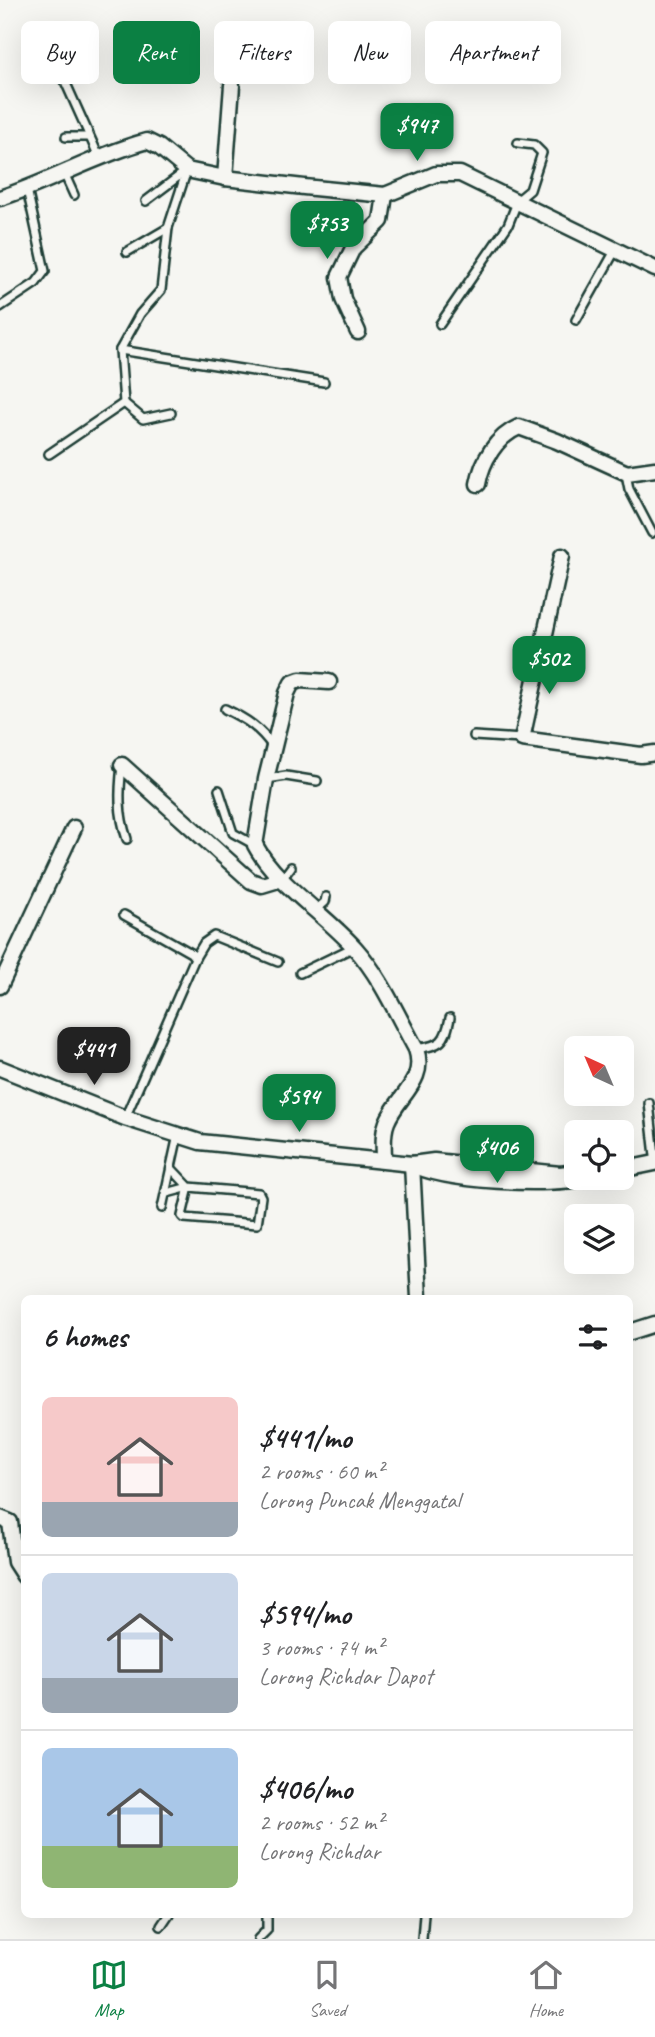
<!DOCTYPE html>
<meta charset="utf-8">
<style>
body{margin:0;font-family:Caveat,sans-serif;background:#f6f6f6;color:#202124;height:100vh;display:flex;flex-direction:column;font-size:26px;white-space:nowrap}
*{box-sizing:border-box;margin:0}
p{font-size:23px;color:#757577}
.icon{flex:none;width:38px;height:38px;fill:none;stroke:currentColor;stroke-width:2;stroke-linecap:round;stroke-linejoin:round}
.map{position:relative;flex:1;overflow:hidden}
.sheet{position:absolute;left:21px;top:1295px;width:612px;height:623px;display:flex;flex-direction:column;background:#fff;border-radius:10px;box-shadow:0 7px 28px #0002}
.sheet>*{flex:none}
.guide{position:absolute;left:21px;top:21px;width:614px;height:63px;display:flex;gap:14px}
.needle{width:46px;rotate:316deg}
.tools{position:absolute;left:564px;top:1036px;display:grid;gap:14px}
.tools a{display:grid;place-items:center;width:70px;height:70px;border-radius:10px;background:#fff;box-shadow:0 7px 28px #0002;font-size:35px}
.price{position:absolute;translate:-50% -60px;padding:0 16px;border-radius:14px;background:#0b8043;color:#fff;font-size:23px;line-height:46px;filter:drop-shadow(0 2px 4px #0008)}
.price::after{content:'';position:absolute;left:50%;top:42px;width:21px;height:16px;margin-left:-10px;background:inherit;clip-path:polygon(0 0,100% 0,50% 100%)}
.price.current{background:#222;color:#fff}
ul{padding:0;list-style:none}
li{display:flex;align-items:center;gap:21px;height:175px;padding:0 21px}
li+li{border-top:2px solid #e0e0e0}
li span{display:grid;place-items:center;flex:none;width:196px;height:140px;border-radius:10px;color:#555}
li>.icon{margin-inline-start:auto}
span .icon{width:84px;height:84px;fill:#fffc;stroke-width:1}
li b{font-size:30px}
h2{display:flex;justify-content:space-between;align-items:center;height:84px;padding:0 21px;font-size:30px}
.tag{padding:0 24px;border-radius:10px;background:#fff;box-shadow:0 7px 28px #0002;font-size:24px;line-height:63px}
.tag.current{background:#0b8043;color:#fff}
.menu{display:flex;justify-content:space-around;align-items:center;height:98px;border-top:2px solid #e0e0e0;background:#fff;font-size:19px;color:#757577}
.menu a{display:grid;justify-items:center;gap:4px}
.menu .current{color:#0b8043}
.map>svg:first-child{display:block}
</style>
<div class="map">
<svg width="655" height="1939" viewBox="0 0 655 1939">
<rect width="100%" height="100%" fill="#f6f6f2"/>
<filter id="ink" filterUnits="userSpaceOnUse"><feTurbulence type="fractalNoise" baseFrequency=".0143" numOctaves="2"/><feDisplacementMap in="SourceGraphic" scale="14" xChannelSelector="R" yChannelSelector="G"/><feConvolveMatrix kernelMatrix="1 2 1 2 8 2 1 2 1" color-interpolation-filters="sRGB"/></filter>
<g filter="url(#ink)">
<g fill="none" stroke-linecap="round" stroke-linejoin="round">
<defs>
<g id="service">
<path d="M46 39 99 157"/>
<path d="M66 137H89"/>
<path d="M64 173 74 195"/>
<path d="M127 252 168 228"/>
<path d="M0 307 36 283 45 271 27 189"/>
<path d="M576 320 616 249"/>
<path d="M440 324 508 225 518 200 530 190 542 153 534 145 518 143"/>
<path d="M120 350 324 382"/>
<path d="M124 403 143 419 171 413"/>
<path d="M49 454 124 403 120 350 140 314 161 290 168 228 187 170 146 201"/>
<path d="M627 479 629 489 652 533"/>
<path d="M225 709C246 719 260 728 273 747"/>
<path d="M474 736 522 739"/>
<path d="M122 765C119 792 118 813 127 839"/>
<path d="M267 779 286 776 317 781"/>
<path d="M219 790 233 833 255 845"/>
<path d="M282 879 291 867"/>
<path d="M317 909 325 902 326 897"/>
<path d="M124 915 191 953 195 958 125 1118"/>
<path d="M195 958 204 943 214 936 278 962"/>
<path d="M300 973 354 947"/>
<path d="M416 1049C441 1045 445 1043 450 1018"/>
<path d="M649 1103 655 1156"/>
<path d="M173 1170 189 1187 259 1193 261 1197 257 1224 184 1218 182 1216 189 1187"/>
<path d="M167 1193 189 1187"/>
<path d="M162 1208 178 1135"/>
<path d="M161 1926 169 1914"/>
<path d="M258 1939 267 1930V1914"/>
<path d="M422 1939 424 1914"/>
</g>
<g id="minor">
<path d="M225 178 232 85"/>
<path d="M0 198C50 182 96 155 147 141L159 147 187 170 225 178 304 187 385 195 436 174H460L655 269"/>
<path d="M358 332 343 299 339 277 353 248 381 221 385 195"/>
<path d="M478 484C482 461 496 437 519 427L557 441 627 473 655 469"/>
<path d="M562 556 522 739 641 755 655 753"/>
<path d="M329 682 300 680 292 683 287 693 266 779 255 845C276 884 325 914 355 948 381 977 397 1015 416 1049 427 1081 398 1095 387 1122 382 1134 384 1147 384 1160"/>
<path d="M122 765 251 881 262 885 282 879"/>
<path d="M0 986 74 828"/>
<path d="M0 1068 125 1118 200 1142 412 1164 434 1161 560 1174 576 1172"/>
<path d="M412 1164C445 1182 549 1186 587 1178"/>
<path d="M412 1164 419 1298"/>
<path d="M621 1170 655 1163"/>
<path d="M630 1332 655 1324"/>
<path d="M0 1518 10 1522 15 1562 24 1576"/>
</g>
</defs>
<use href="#service" stroke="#1f3d34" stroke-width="12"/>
<use href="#minor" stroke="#1f3d34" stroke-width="19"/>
<use href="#service" stroke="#f6f6f2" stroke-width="7"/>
<use href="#minor" stroke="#f6f6f2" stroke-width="14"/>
</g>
</g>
</svg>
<div class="tools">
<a><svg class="needle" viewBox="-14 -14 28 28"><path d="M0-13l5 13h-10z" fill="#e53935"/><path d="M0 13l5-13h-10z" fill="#757577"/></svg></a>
<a><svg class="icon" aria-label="locate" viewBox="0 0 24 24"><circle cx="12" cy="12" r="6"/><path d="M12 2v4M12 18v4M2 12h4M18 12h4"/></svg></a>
<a><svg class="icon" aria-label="layers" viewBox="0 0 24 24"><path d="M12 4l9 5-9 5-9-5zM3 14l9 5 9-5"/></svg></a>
</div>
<b class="price" style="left:417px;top:163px">$947</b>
<b class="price" style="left:327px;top:261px">$753</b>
<b class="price" style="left:549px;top:696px">$502</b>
<b class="price current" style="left:94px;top:1087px">$441</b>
<b class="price" style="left:299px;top:1134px">$594</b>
<b class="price" style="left:497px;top:1185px">$406</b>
<div class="guide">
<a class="tag">Buy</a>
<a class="tag current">Rent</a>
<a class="tag">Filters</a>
<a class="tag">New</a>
<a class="tag">Apartment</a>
</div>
<section class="sheet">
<h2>6 homes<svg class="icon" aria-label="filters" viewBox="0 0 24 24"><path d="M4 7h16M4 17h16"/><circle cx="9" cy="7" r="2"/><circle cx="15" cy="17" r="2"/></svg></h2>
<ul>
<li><span style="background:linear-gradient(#f6c9c9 75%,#9aa5b1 0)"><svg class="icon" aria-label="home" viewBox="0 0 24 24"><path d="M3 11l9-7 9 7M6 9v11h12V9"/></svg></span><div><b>$441/mo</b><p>2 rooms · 60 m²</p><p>Lorong Puncak Menggatal</p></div></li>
<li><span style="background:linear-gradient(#c9d6e8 75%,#9aa5b1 0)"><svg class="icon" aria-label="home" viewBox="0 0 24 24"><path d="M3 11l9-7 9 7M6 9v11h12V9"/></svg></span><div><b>$594/mo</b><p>3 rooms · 74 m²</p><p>Lorong Richdar Dapot</p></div></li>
<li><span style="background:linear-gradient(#a9c7e8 70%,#8fb573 0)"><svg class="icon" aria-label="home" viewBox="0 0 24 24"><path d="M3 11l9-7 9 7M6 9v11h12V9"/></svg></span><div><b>$406/mo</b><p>2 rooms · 52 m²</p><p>Lorong Richdar</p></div></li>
</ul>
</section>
</div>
<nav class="menu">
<a class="current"><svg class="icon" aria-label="map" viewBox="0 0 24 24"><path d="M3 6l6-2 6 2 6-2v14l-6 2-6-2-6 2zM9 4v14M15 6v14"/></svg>Map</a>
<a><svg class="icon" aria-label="saved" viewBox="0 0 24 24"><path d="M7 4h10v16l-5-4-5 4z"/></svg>Saved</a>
<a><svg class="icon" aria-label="home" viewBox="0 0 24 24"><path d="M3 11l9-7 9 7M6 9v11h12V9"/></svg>Home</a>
</nav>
